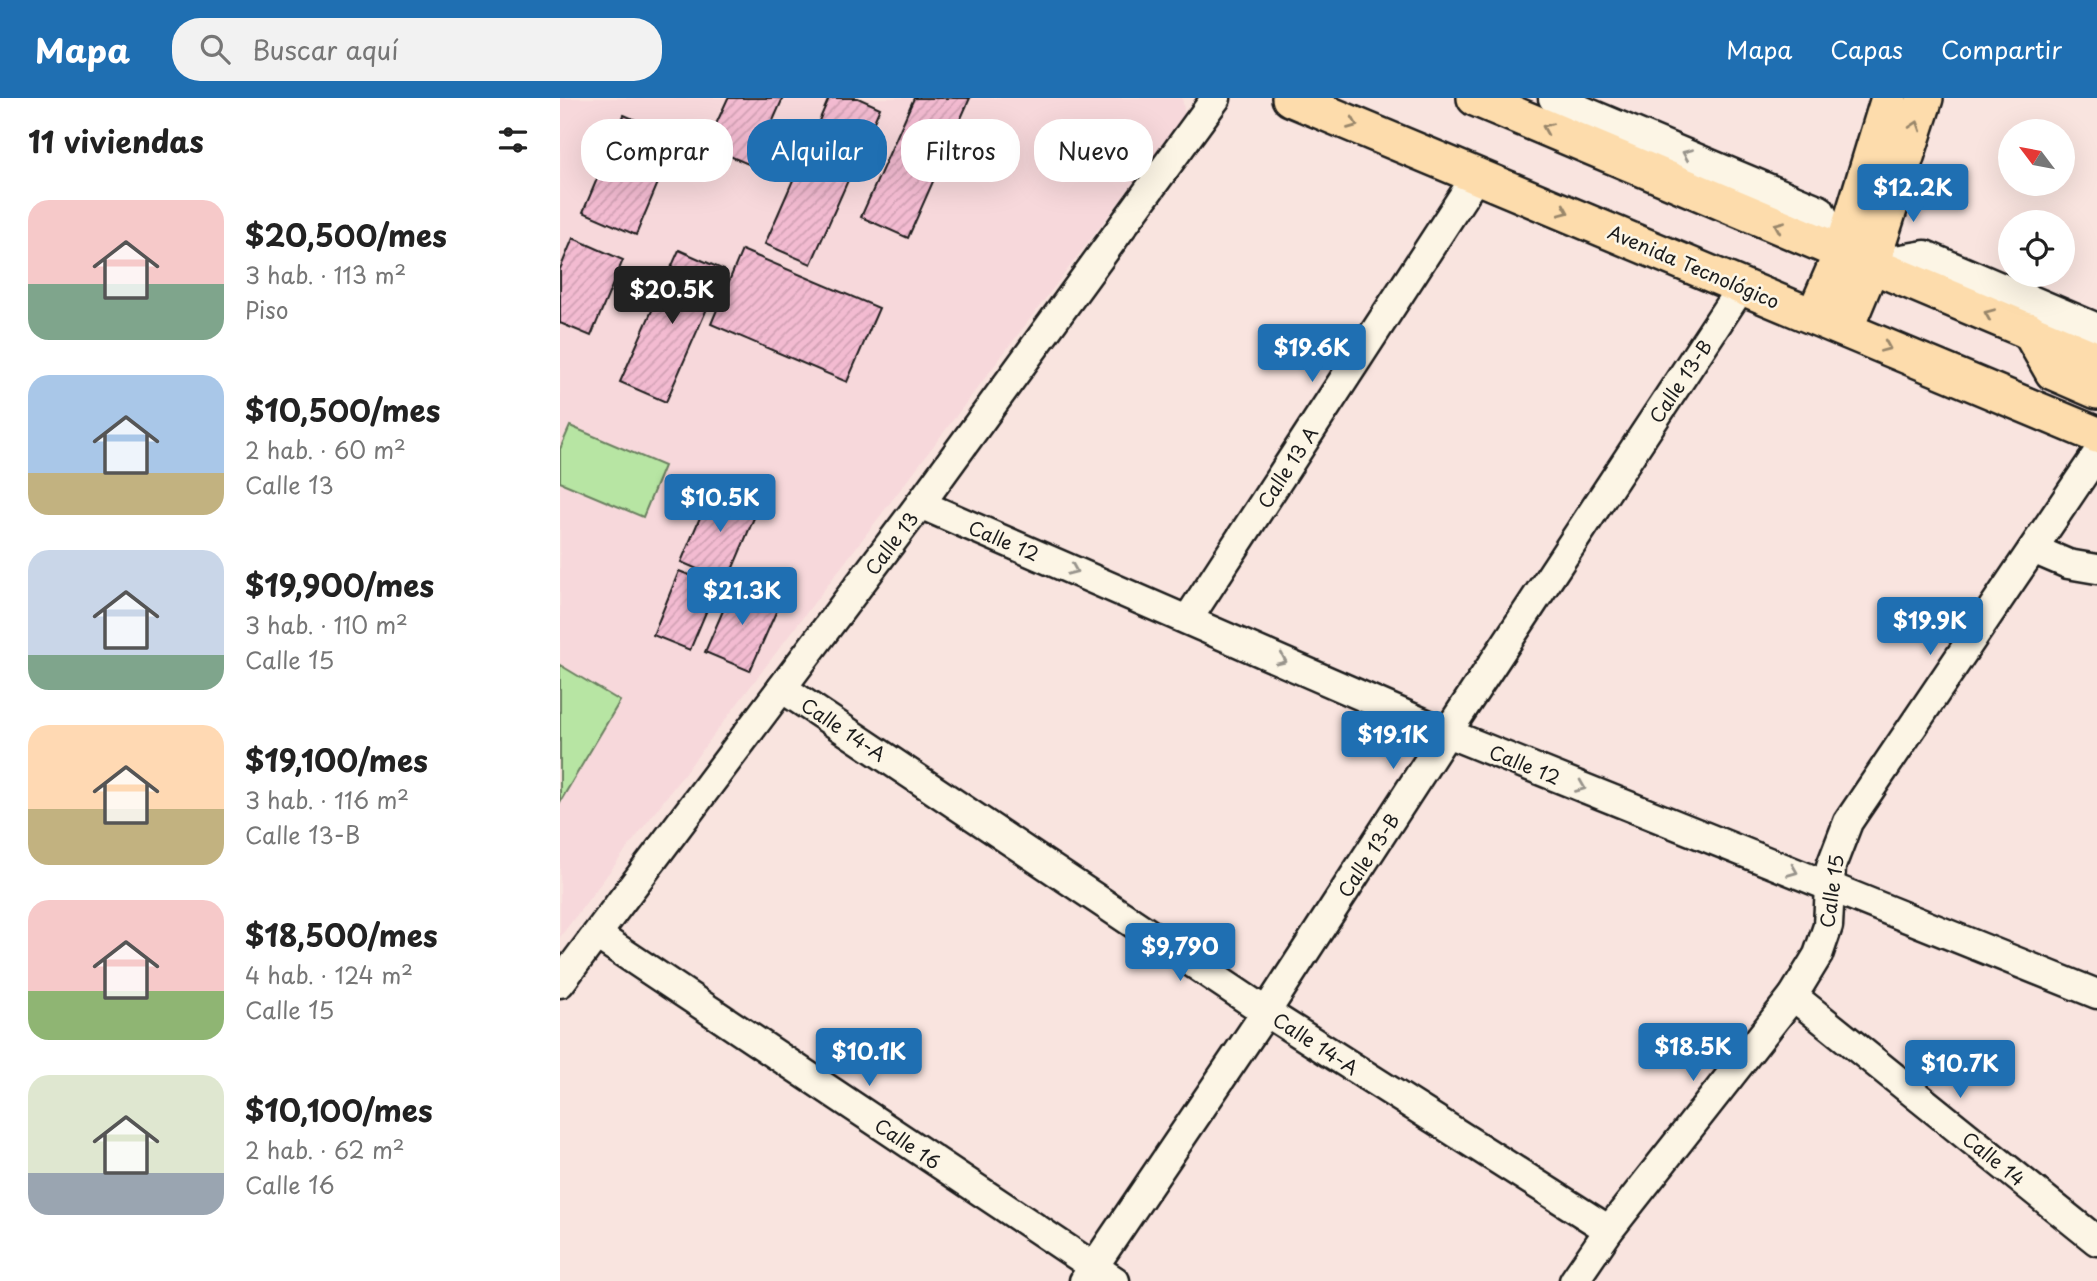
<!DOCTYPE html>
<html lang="es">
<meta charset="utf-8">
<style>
body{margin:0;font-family:"Playpen Sans",sans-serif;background:#f2f2f2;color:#222;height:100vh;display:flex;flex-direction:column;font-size:26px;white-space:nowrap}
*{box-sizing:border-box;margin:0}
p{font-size:23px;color:#767676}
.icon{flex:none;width:38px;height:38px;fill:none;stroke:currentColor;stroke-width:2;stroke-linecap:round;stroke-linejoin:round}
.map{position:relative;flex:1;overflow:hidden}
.side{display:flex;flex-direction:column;background:#fff;width:560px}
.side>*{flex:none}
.banner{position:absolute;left:21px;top:21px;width:665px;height:63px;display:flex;gap:14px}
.needle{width:46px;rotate:302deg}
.controls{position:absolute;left:1438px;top:21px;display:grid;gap:14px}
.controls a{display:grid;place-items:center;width:77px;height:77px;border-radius:50%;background:#fff;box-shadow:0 7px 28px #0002;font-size:35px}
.price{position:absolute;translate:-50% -60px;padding:0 16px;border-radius:7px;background:#1f6fb2;color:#fff;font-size:23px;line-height:46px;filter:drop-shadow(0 2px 4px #0008)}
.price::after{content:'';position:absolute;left:50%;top:42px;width:21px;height:16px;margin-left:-10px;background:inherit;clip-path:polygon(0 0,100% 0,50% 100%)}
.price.on{background:#222;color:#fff}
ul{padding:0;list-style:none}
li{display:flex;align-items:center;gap:21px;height:175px;padding:0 28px}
li span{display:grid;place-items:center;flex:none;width:196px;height:140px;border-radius:21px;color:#555}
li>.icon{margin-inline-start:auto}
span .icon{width:84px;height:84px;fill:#fffc;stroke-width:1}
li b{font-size:30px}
h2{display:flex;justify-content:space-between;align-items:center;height:84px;padding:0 28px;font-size:30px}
.pill{padding:0 24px;border-radius:28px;background:#fff;box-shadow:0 7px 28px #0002;font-size:24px;line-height:63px}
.pill.on{background:#1f6fb2;color:#fff}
header{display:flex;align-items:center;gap:42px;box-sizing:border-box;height:98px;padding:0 35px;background:#1f6fb2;color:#fff}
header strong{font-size:33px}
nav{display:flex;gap:38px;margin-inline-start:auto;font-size:24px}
.search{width:490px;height:63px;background:#f2f2f2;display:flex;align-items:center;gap:18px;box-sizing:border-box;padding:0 24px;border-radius:28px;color:#767676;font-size:26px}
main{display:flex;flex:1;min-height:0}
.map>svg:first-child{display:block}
</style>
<header>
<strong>Mapa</strong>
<div class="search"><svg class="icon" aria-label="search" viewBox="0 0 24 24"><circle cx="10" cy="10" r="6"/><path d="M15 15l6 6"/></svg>Buscar aquí</div>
<nav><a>Mapa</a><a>Capas</a><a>Compartir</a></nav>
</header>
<main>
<section class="side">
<h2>11 viviendas<svg class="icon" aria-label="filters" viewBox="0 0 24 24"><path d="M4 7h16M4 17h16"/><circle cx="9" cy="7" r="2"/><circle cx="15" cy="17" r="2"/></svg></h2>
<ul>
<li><span style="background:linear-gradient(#f6c9c9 60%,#7fa58c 0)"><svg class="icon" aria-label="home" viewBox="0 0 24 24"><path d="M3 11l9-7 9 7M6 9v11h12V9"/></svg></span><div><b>$20,500/mes</b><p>3 hab. · 113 m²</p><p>Piso</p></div></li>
<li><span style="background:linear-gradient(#a9c7e8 70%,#c2b280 0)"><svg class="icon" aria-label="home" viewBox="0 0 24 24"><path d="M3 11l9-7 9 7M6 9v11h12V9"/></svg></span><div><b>$10,500/mes</b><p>2 hab. · 60 m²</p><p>Calle 13</p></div></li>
<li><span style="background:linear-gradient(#c9d6e8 75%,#7fa58c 0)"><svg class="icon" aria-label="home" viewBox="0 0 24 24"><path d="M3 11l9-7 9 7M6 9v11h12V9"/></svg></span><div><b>$19,900/mes</b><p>3 hab. · 110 m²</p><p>Calle 15</p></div></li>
<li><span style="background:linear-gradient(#ffd9b3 60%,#c2b280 0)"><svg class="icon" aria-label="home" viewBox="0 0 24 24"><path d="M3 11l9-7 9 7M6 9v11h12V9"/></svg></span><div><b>$19,100/mes</b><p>3 hab. · 116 m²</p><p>Calle 13-B</p></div></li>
<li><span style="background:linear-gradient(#f6c9c9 65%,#8fb573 0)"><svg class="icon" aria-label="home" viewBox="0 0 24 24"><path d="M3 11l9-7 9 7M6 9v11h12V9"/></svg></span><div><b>$18,500/mes</b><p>4 hab. · 124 m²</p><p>Calle 15</p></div></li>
<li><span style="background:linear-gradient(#dfe7d0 70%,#9aa5b1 0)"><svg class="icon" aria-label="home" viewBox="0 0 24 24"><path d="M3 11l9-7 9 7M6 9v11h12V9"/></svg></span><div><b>$10,100/mes</b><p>2 hab. · 62 m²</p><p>Calle 16</p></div></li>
</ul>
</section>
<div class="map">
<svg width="1537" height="1183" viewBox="0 0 1537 1183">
<defs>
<pattern id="building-hatch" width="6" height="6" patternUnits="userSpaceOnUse" patternTransform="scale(1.75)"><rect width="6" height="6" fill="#f3bbd1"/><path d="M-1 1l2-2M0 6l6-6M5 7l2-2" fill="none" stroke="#d0a0b3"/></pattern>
</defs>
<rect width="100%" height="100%" fill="#f9e4df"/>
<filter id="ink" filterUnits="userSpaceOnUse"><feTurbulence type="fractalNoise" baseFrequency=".0143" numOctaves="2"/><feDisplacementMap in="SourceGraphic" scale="14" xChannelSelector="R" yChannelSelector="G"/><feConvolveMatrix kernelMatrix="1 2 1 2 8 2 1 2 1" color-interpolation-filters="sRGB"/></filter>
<g filter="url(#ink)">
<path fill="#f7d8db" d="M0 0H622L625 17 0 839Z"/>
<g fill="#b7e5a3" stroke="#6a8060" stroke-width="2">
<path d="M10 328 104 368 83 419 0 384V351Z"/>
<path d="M0 567 60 603 0 704Z"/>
</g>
<g fill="url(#building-hatch)" stroke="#1c1c1c" stroke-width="2">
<path d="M168 0H223L193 68 146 48Z"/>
<path d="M269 0H298L320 10 251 166 205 146Z"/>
<path d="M354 0H410L348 140 301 119Z"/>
<path d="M64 17 117 40 76 137 23 114Z"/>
<path d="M13 140 63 162 31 238 0 225V171Z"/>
<path d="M119 152 164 172 106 304 60 284Z"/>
<path d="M182 152 319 210 287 284 151 226Z"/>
<path d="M153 389 199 408 167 484 121 464Z"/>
<path d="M119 473 157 488 130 552 93 537Z"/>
<path d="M175 485 220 505 190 573 145 554Z"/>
</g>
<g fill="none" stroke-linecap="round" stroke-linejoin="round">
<defs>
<g id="minor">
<path d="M993 0 1260 112 1282 154"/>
<path d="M1311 166 1365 157 1537 230"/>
<path d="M360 406 887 635 1537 896"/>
<path d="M1473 451 1508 466 1537 471"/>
<path d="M628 521 917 77"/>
<path d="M222 590 706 914 1049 1132"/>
<path d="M37 837 555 1183"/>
<path d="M0 885 360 406 656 0"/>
<path d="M1233 898 1537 1143"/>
<path d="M524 1183 706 914 887 635 1182 188"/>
<path d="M1014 1183 1049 1132 1233 898 1258 857 1268 828 1271 768 1288 724 1537 356"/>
</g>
<g id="major">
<path d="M730 0 1537 337"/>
<path d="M915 0 1537 262"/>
<path d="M1254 218 1282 154 1329 0"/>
<path d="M1285 231 1308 176 1365 0"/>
<path d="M1469 232 1493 274 1537 293"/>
</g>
</defs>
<use href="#minor" stroke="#1c1c1c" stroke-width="33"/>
<use href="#major" stroke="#1c1c1c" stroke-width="40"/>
<use href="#minor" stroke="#fcf5e5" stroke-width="28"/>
<use href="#major" stroke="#fddcac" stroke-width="35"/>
</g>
<defs><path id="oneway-chevron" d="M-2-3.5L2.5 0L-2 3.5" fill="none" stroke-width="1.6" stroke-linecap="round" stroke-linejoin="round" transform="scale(1.75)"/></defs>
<g stroke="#98866b">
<use href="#oneway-chevron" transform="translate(793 26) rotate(22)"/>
<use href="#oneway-chevron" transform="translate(1356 28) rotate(-72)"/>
<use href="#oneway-chevron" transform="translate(987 30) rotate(-157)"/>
<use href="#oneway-chevron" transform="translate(1004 113) rotate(23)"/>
<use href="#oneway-chevron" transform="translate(1219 128) rotate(-157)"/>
<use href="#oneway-chevron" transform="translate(1429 216) rotate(-157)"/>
<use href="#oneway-chevron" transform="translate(1326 249) rotate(23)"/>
</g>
<g stroke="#97938b">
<use href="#oneway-chevron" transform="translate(1127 56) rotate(-157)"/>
<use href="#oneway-chevron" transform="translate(513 472) rotate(23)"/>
<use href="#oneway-chevron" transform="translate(722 562) rotate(24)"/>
<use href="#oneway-chevron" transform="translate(1021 689) rotate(22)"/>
<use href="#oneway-chevron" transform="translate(1233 773) rotate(22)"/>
</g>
</g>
<g text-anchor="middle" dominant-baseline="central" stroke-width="5" stroke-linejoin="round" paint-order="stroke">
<g font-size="19" fill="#1c1c1c" stroke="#fcf5e5">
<text transform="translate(1134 168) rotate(23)">Avenida Tecnológico</text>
<text transform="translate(1120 283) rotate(-56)">Calle 13-B</text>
<text transform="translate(727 369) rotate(-57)">Calle 13 A</text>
<text transform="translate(444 442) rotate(23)">Calle 12</text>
<text transform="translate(331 445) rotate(-53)">Calle 13</text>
<text transform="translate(284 631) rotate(34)">Calle 14-A</text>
<text transform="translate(965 666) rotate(22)">Calle 12</text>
<text transform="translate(808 757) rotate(-57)">Calle 13-B</text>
<text transform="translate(1271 793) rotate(-82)">Calle 15</text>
<text transform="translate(756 945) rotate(33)">Calle 14-A</text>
<text transform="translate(348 1045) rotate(34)">Calle 16</text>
<text transform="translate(1434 1060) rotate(39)">Calle 14</text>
</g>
</g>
</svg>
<div class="controls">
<a><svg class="needle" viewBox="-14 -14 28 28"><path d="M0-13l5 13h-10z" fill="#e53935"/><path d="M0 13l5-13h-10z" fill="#767676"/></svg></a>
<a><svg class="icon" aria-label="locate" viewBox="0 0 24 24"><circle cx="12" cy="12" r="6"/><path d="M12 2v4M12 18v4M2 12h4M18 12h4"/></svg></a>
</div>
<b class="price" style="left:1353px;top:126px">$12.2K</b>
<b class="price on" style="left:112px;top:228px">$20.5K</b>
<b class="price" style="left:752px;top:286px">$19.6K</b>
<b class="price" style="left:160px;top:436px">$10.5K</b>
<b class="price" style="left:182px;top:529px">$21.3K</b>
<b class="price" style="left:1370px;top:559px">$19.9K</b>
<b class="price" style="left:833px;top:673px">$19.1K</b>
<b class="price" style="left:620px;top:885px">$9,790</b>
<b class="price" style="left:1133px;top:985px">$18.5K</b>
<b class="price" style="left:309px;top:990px">$10.1K</b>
<b class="price" style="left:1400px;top:1002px">$10.7K</b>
<div class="banner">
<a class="pill">Comprar</a>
<a class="pill on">Alquilar</a>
<a class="pill">Filtros</a>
<a class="pill">Nuevo</a>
</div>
</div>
</main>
